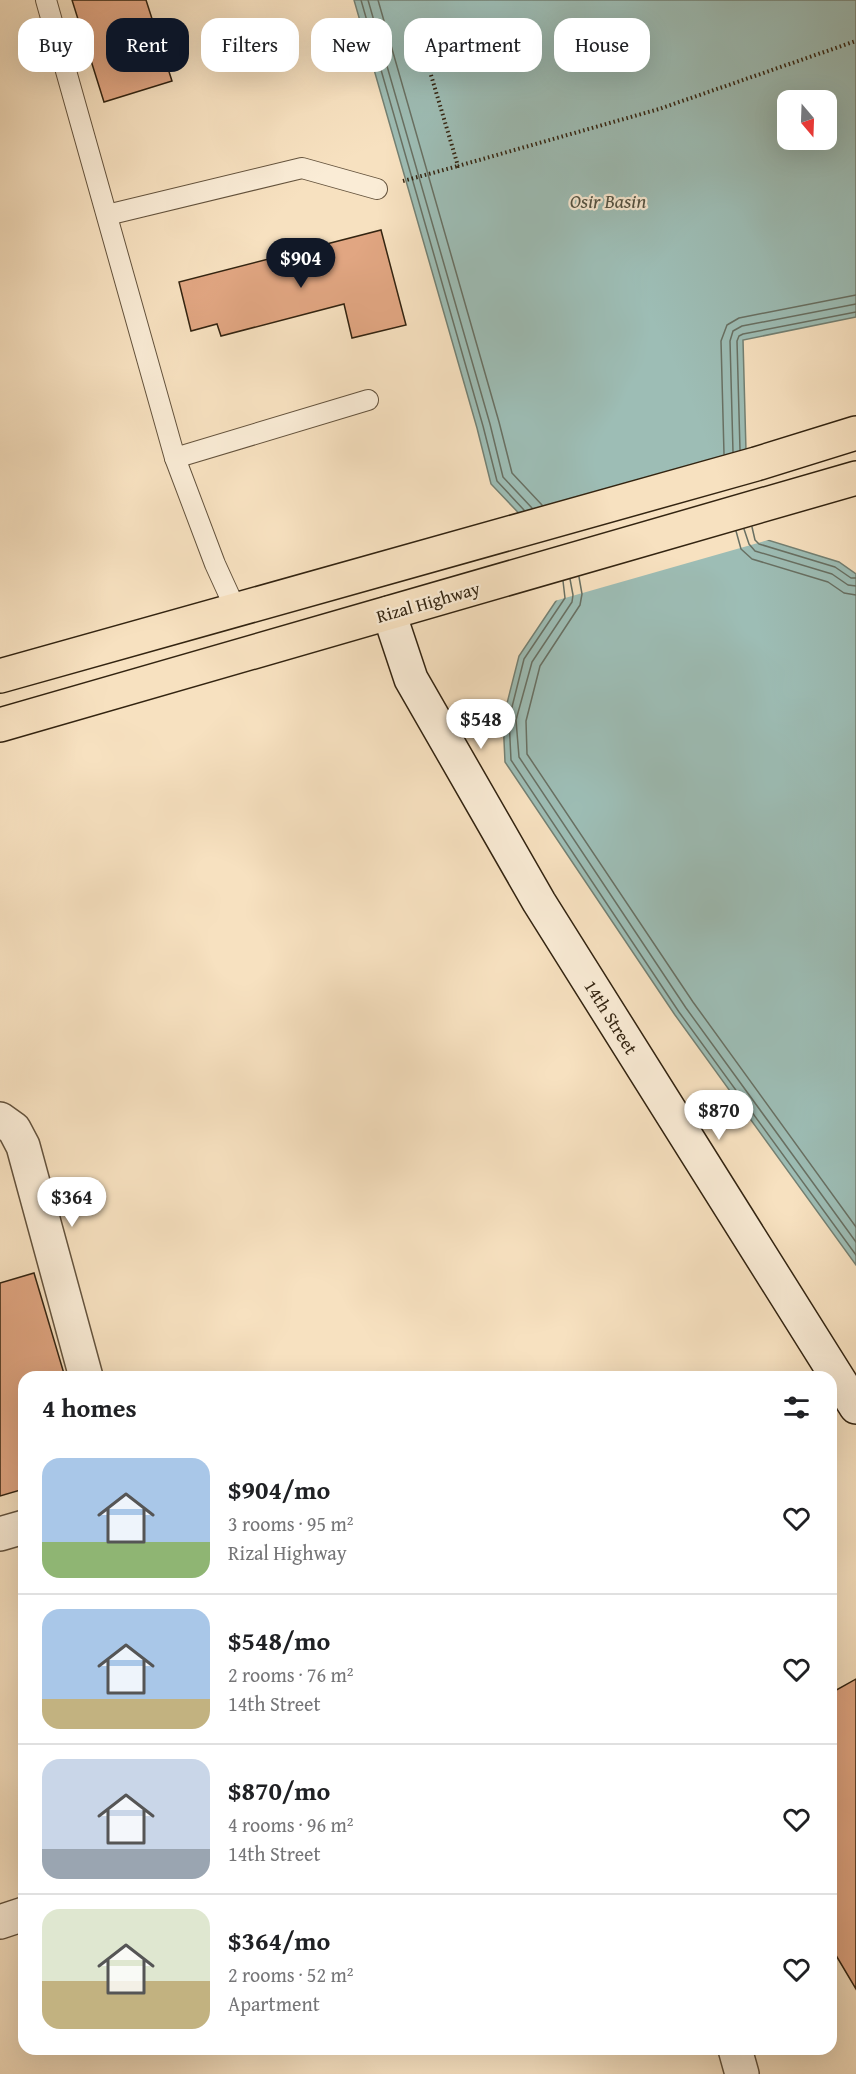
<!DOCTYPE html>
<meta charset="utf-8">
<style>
body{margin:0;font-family:"Gentium Book Plus",serif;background:#f6f6f6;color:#202124;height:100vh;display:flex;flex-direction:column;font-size:22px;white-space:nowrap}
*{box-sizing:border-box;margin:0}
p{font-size:20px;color:#757577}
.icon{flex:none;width:33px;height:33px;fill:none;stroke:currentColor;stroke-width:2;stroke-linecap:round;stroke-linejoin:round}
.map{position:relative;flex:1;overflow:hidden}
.sheet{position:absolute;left:18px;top:1371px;width:819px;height:684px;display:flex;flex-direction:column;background:#fff;border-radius:18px;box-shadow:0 6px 24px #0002}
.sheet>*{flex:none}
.banner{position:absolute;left:18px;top:18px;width:820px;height:54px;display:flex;gap:12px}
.needle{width:39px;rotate:161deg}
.fabs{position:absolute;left:777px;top:90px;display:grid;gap:12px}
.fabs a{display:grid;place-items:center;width:60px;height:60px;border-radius:12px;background:#fff;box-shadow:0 6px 24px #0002;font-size:30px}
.price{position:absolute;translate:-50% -51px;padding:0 14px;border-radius:21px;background:#fff;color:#222;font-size:20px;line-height:39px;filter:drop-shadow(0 2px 3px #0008)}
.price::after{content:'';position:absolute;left:50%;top:36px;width:18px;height:14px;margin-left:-9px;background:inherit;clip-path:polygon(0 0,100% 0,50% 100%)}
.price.active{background:#111827;color:#fff}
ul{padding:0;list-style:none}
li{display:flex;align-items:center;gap:18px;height:150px;padding:0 24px}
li+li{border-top:2px solid #e0e0e0}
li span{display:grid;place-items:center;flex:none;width:168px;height:120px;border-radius:18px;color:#555}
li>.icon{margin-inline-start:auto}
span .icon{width:72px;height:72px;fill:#fffc;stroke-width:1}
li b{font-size:26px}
h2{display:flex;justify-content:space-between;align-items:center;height:72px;padding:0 24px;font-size:26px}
.tag{padding:0 21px;border-radius:18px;background:#fff;box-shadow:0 6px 24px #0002;font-size:21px;line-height:54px}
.tag.active{background:#111827;color:#fff}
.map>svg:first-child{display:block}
</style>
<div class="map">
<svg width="856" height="2074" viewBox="0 0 856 2074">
<rect width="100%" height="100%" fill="#f7e1c0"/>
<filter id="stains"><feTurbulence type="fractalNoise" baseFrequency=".00333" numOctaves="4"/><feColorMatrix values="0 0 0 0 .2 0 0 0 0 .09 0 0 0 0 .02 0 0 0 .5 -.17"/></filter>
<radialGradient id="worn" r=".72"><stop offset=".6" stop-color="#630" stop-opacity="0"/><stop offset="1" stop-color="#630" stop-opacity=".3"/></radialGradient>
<path fill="#9dbdb5" stroke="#738073" stroke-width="1.5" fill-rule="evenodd" d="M354 0H856V317L743 340 747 488 761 538 839 562 856 574V1265L675 1015 505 762 503 719 519 656 560 595 551 547 491 484 477 428ZM788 100H826V140H788Z"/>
<path fill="#f7e1c0" d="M749 449 750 487 763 536 772 539 551 602 556 595 548 548 523 522Z"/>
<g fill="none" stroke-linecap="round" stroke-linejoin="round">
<g stroke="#687063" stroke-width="1.5">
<path d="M361 0 483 426 497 481 524 510"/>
<path d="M368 0 490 424 503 477 532 508"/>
<path d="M378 0 499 422 512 473 542 505"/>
<path d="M740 450 737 341 739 336 743 334 856 312"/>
<path d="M733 452 730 341 733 331 742 326 856 304"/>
<path d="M724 454 721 341 727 325 739 318 856 295"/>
<path d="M752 527 755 540 759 544 835 567 851 578H856"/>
<path d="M744 529 749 544 755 551 832 574 848 585 856 586"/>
<path d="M736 531 741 549 752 559 828 582 844 593 856 595"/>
<path d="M579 577 582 594 580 605 540 666 526 721 527 754 693 1002 856 1227"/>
<path d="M570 579 573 595 572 602 532 662 516 720 519 757 686 1008 856 1242"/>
<path d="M563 581 565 598 524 659 509 719 511 760 679 1012 856 1255"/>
</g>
</g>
<g fill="#e1a682" stroke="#332411" stroke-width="1.5">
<path d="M72 0H146L172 81 104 102Z"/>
<path d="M381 230 406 325 352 338 344 304 221 336 217 324 191 331 179 282Z"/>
<path d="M34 1273 65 1377H24V1489L0 1496V1283Z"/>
<path d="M856 1679V1989L831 1947V1693Z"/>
</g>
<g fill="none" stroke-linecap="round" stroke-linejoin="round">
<defs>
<g id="lane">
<path d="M46 0 175 458 215 564 236 610"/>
<path d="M107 215 302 168 377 189"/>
<path d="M175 458 368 400"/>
</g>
<g id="street">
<path d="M0 1119 14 1129 23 1146 86 1377"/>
<path d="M0 1534 24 1527"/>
<path d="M0 1922 24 1914"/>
<path d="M735 2049 742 2074"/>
</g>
<path id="secondary" d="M389 613 411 679 539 902 856 1407"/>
<g id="primary">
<path d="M0 676 756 464 856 433"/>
<path d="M0 725 856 478"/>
</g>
</defs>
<use href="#lane" stroke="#64533d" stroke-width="22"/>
<use href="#street" stroke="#64533d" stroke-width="36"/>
<use href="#secondary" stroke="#332411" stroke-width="36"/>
<use href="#primary" stroke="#332411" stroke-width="36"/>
<g stroke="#332411" stroke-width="4" stroke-dasharray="1.5 3" stroke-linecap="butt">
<path d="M431 75 458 166 659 109 856 41"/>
<path d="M403 181 458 166"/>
</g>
<use href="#lane" stroke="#faecd6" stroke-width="20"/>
<use href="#street" stroke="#faecd6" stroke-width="33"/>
<use href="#secondary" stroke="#faecd6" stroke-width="33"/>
<use href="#primary" stroke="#f7e1c0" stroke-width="33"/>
</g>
<g text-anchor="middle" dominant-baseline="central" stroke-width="4.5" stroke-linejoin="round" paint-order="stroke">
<g font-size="18" fill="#332411" stroke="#faecd6">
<text transform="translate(428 602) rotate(-16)">Rizal Highway</text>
<text transform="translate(611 1017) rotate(58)">14th Street</text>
</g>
<g font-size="20" font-style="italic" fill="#535242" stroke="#faecd6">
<text x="608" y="200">Osir Basin</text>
</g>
</g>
<rect width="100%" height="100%" filter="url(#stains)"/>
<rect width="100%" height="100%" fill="url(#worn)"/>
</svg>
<div class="fabs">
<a><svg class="needle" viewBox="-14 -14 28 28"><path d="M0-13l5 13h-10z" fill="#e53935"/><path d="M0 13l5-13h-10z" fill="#757577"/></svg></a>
</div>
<b class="price active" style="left:301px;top:289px">$904</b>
<b class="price" style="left:481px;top:750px">$548</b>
<b class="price" style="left:719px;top:1141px">$870</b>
<b class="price" style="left:72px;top:1228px">$364</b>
<div class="banner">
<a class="tag">Buy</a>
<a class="tag active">Rent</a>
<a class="tag">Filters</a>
<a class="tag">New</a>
<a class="tag">Apartment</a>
<a class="tag">House</a>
</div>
<section class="sheet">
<h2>4 homes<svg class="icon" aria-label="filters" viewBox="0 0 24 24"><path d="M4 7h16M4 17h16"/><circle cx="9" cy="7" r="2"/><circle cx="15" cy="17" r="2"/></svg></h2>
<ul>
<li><span style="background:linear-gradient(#a9c7e8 70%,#8fb573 0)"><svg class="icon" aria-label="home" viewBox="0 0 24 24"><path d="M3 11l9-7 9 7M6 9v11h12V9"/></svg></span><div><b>$904/mo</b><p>3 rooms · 95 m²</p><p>Rizal Highway</p></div><svg class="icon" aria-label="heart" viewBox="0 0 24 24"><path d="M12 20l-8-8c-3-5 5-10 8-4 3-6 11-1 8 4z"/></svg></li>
<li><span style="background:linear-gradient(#a9c7e8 75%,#c2b280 0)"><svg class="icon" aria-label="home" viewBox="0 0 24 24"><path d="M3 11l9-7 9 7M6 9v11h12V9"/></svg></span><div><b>$548/mo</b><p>2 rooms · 76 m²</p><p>14th Street</p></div><svg class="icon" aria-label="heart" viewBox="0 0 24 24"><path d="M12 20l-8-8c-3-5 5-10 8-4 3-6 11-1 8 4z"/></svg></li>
<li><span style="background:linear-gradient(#c9d6e8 75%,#9aa5b1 0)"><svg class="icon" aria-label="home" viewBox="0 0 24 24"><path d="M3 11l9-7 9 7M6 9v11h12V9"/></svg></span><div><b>$870/mo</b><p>4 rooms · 96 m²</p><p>14th Street</p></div><svg class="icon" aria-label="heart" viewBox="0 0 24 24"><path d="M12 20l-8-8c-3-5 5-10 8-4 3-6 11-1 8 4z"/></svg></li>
<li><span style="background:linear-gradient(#dfe7d0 60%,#c2b280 0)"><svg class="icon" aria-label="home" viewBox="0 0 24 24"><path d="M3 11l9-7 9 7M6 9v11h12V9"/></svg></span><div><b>$364/mo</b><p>2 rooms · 52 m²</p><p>Apartment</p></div><svg class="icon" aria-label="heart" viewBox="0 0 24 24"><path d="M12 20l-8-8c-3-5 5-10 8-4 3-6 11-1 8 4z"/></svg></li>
</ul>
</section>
</div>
